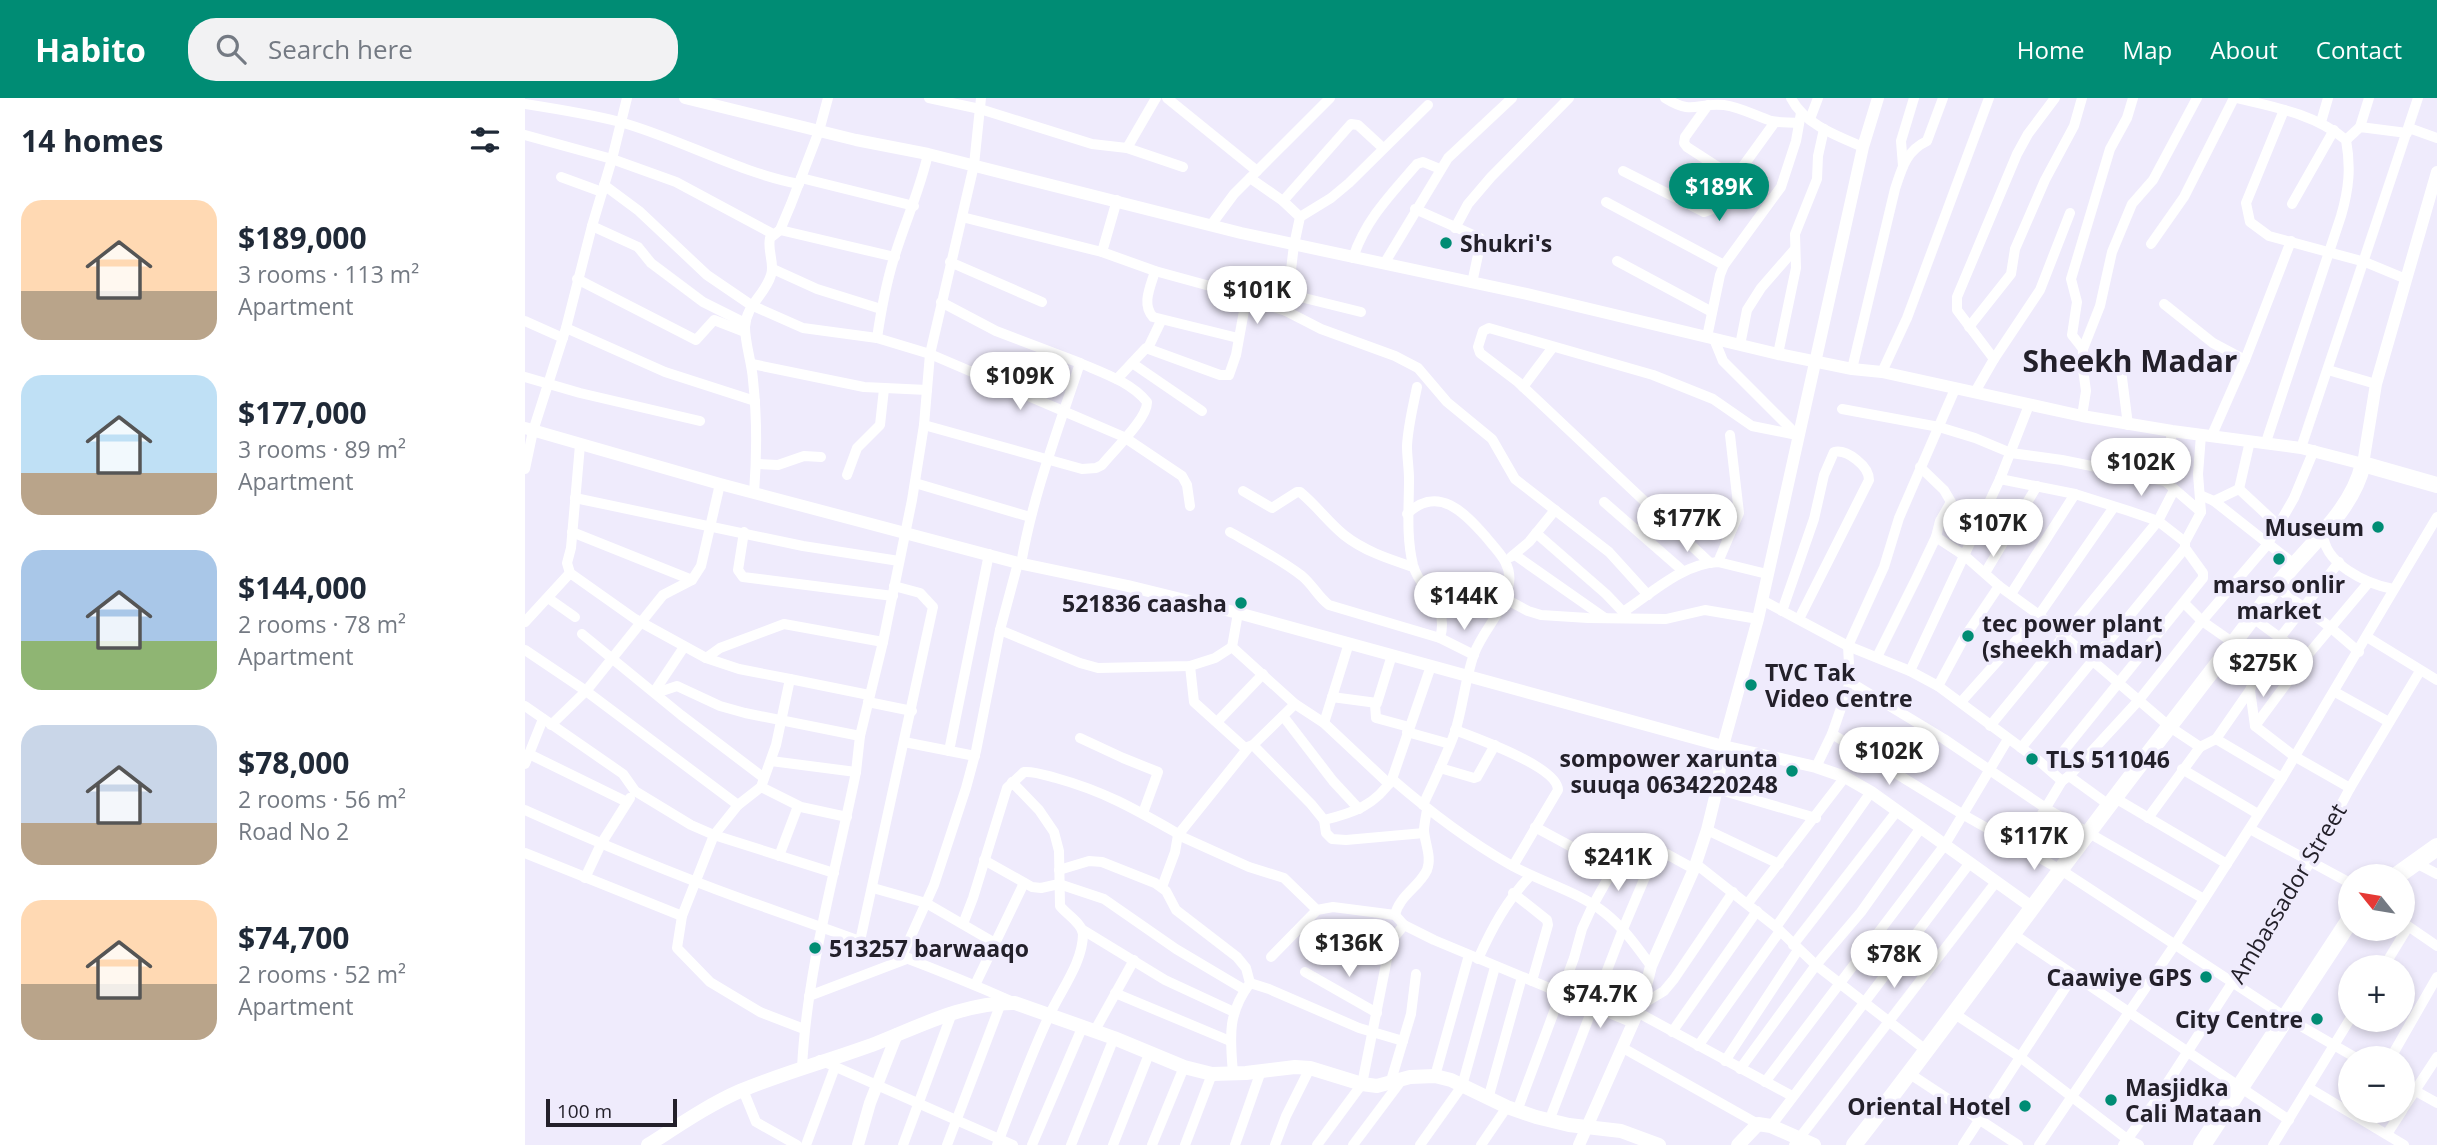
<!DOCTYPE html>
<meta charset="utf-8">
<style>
body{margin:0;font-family:"Open Sans",sans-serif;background:#f2f2f3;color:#1f2937;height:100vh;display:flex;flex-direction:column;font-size:26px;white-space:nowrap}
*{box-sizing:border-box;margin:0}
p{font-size:23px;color:#747a83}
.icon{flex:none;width:38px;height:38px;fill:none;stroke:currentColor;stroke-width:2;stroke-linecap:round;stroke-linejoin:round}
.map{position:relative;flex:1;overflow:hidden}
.details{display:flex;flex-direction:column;background:#fff;width:525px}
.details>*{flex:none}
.needle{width:46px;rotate:300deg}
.controls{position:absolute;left:1813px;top:766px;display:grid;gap:14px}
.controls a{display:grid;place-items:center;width:77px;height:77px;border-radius:50%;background:#fff;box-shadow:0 4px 10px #0003;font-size:35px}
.scale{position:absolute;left:21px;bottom:18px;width:131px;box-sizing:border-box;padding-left:7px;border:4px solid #23202a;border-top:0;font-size:19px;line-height:24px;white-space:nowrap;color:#23202a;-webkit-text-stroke:5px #efebfc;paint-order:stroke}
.price{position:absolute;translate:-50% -60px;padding:0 16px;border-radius:24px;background:#fff;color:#222;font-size:23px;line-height:46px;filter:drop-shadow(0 2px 4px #0008)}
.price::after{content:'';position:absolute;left:50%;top:42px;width:21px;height:16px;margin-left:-10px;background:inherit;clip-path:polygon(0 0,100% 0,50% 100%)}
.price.selected{background:#008c74;color:#fff}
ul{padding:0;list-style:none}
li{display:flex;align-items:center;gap:21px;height:175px;padding:0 21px}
li span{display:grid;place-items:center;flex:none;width:196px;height:140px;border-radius:21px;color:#555}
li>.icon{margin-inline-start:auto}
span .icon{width:84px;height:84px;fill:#fffc;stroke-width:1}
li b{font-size:30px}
h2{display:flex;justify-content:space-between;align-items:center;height:84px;padding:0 21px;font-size:30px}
header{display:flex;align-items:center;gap:42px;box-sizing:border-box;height:98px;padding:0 35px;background:#008c74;color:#fff}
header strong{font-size:33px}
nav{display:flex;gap:38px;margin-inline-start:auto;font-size:24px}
.search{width:490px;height:63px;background:#f2f2f3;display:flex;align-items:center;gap:18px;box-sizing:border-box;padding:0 24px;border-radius:28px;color:#747a83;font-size:26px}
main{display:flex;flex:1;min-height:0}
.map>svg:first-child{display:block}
</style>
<header>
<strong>Habito</strong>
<div class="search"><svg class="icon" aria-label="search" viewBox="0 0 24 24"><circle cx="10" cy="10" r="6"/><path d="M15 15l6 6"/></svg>Search here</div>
<nav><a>Home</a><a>Map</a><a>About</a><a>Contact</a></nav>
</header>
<main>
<section class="details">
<h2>14 homes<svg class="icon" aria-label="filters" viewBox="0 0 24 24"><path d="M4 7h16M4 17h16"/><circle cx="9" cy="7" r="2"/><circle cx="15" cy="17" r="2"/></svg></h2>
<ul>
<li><span style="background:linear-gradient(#ffd9b3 65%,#b9a48a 0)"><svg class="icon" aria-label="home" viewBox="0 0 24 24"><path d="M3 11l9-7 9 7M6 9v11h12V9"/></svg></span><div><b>$189,000</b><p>3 rooms · 113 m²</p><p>Apartment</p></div></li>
<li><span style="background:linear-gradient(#bfe0f5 70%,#b9a48a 0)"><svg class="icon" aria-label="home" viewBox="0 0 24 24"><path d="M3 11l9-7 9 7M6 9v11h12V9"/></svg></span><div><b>$177,000</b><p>3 rooms · 89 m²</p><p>Apartment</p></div></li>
<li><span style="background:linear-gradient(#a9c7e8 65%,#8fb573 0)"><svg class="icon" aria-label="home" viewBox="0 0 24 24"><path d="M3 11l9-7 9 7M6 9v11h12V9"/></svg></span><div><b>$144,000</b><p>2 rooms · 78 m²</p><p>Apartment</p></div></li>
<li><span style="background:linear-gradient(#c9d6e8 70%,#b9a48a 0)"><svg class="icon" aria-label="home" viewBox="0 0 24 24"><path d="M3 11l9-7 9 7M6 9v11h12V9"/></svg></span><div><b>$78,000</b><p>2 rooms · 56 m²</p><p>Road No 2</p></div></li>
<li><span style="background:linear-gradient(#ffd9b3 60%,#b9a48a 0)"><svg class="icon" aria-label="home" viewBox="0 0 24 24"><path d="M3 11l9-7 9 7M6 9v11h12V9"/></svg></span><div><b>$74,700</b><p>2 rooms · 52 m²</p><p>Apartment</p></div></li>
</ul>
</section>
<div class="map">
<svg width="1912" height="1047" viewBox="0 0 1912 1047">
<rect width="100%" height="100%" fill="#efebfc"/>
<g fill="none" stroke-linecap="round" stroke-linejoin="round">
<g stroke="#fff" stroke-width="10">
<path d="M404 0 455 11 567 46 602 50 658 69"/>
<path d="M642 0 732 73"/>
<path d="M1140 0C1169 18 1171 4 1199 7 1215 9 1231 18 1246 23 1255 25 1265 24 1274 25"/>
<path d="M1266 0C1279 26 1312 38 1338 49"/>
<path d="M1711 0C1749 9 1790 16 1821 42 1826 69 1824 91 1816 118L1741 344"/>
<path d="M0 6C32 11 64 16 95 24 156 41 212 74 274 86"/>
<path d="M1183 7 1160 39 1159 45 1162 49 1210 80"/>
<path d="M1759 12 1721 105 1725 124 1744 138 1840 164 1881 181"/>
<path d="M1285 21 1293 0"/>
<path d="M1796 24 1803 0"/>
<path d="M1835 29 1844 0"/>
<path d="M1884 30 1912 40"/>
<path d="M0 37 87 61 151 84 248 136"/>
<path d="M1821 42 1835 29 1882 35"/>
<path d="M602 50 631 0"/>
<path d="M1378 68 1376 43 1389 0"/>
<path d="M1098 73 1179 114 1187 111 1250 24"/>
<path d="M36 79 77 94"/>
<path d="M276 80 389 108"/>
<path d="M725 80 758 103 775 119 769 147 761 213"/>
<path d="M79 87 114 113 182 177 226 207 278 230 352 240 405 256 599 339 657 378 662 387 665 408"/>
<path d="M758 103 826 26 833 27 858 50"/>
<path d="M1081 104 1199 167"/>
<path d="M1767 106 1809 32"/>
<path d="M890 111 955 140 956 143 947 185"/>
<path d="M437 119 577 154 592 102"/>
<path d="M775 119 806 100 824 85 903 7"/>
<path d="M686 127 709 96 805 0"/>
<path d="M67 128 113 149 126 165 178 204 220 225"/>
<path d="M930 130 943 106 966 79 1044 0"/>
<path d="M255 132 370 159"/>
<path d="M1626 146 1659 99 1709 0"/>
<path d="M577 154 630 173 714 196 721 202 711 257 704 277H695L621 250 592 281"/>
<path d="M828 160C840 122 867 95 892 66L898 64 915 71"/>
<path d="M1092 163 1187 214"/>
<path d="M425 164 517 204"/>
<path d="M859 166 923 60 987 0"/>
<path d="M248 171 292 191 356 211"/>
<path d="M630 173C626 188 616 206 628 219L713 240"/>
<path d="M52 181 171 242 189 222 220 234"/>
<path d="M763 196 836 214"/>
<path d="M719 199 761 213 796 231 870 258 893 270 922 304 967 341 990 381 1084 454 1123 497"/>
<path d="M416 204 471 233 555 265C533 332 508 396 496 466"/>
<path d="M1639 206 1688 245 1720 262 1687 337"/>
<path d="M0 223 38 240"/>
<path d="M1444 229 1486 176 1490 151 1520 82 1549 28 1557 0"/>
<path d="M41 230 140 274 230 303"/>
<path d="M1182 239 1195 177 1199 167 1256 89 1271 43 1276 15"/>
<path d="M352 240C356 213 361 186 369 160 380 124 395 92 403 56"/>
<path d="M1189 241 1198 263 1272 337"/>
<path d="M1215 247 1222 212 1236 190 1270 151"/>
<path d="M623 250 636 223"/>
<path d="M1558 251 1547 237 1552 204 1546 181 1585 51 1602 20 1608 0"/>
<path d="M1253 256 1271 170 1270 136 1292 81 1293 58 1299 31"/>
<path d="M1469 261 1515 192 1545 115"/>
<path d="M1720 262 1766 143"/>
<path d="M607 265 677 313"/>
<path d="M227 266 339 289 402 292"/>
<path d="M1327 271 1370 91C1377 70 1381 53 1402 43L1418 0"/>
<path d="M1596 272 1603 327"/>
<path d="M1803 272 1851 286"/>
<path d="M1357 274 1382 220 1464 0"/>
<path d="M0 279 55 295 175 323"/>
<path d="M892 289C888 309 883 328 882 348 882 359 884 370 884 381 884 410 881 438 888 467 896 496 925 505 915 540"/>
<path d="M998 289 1028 249"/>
<path d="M1450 294 1469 261 1432 212V199L1492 56 1503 36 1530 0"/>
<path d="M1317 311 1414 329 1450 340 1486 355 1537 362 1640 383 1676 414"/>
<path d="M1557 318 1561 293 1558 271V251L1575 208 1587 154 1607 106 1628 82 1672 0"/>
<path d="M399 327 557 371 571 370 577 367C588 353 623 320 622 304 606 284 578 275 555 265"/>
<path d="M55 347 46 450 42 465 45 475 110 521 181 560 214 571 265 581"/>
<path d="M1776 350 1893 0"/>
<path d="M231 366 253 367 279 358 296 359"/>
<path d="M0 371 8 333 41 230 67 128 87 61 102 0"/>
<path d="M322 377 332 350 355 327 359 291"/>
<path d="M1475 381 1550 396 1604 413 1633 423 1660 444"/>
<path d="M1640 383 1647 333"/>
<path d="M390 385 505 419"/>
<path d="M1714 391 1755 429"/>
<path d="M1714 391 1725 343"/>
<path d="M718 393 747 410 772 394H775C791 407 803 424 819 437 839 453 864 461 888 469"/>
<path d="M229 395C232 357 232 319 228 282 227 265 220 246 220 229 221 207 240 197 246 177 250 165 242 153 245 140L255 132 266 106 294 33 303 0"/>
<path d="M1675 397 1689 403 1769 466"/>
<path d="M50 400 278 448 374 463"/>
<path d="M1689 403 1714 391"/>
<path d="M1079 404 1158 473"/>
<path d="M882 416C913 386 940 415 961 439 972 453 987 465 984 485 981 511 958 532 949 556 940 581 938 609 930 634 921 659 909 683 898 707"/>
<path d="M47 434 167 482"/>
<path d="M219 434 213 472 218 479 368 498"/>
<path d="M705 434C730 448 755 461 777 478 788 487 793 499 804 507L915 540 949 557"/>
<path d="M1798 434C1798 466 1842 486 1868 491"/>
<path d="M1011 435 1081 496 1102 518"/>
<path d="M1411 439 1440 458 1474 488 1514 517 1645 629 1675 649"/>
<path d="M990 457 1080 520"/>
<path d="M986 459 1004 444 1030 412"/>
<path d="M1193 464 1214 415 1205 337"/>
<path d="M1185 465 993 284 955 255 953 249 958 233 964 230 1128 277 1188 301 1227 328 1272 337"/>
<path d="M1460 475 1512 388"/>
<path d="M1751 489 1805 529 1834 554"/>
<path d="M1486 496 1550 396"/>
<path d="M23 500 50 519"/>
<path d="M979 500 1003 513 1016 517 1063 520 1141 521 1180 512 1233 521"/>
<path d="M1237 502 1323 548 1385 573 1413 588 1514 663 1537 683"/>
<path d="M1659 505 1677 523 1710 546"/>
<path d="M1257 513 1289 421 1299 377 1309 354C1322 351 1344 368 1344 382L1274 521"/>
<path d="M1098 514C1127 495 1157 466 1193 464L1242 476"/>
<path d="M713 515 707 549 770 606 799 625 864 686"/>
<path d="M1728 520 1781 559"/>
<path d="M0 524 45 475"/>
<path d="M475 532 555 565 573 570 665 568 690 560 707 549"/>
<path d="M57 536 156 617 239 680"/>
<path d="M1842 539 1912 582"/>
<path d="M0 552 61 593 213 707"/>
<path d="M1352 559 1391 481 1411 439 1415 423 1426 404 1419 392 1395 369"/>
<path d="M181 560 195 550 259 526 358 544"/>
<path d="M665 568 669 604 720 650 728 647 770 606"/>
<path d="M1385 573 1475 381 1504 307"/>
<path d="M1325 584 1419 641 1522 711 1679 801"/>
<path d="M1413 588 1439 540 1474 488"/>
<path d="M1725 592 1730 628 1769 658 1825 690"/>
<path d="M129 594 159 549"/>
<path d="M1810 594 1864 624"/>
<path d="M131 595 152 588 195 608 220 615 335 638"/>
<path d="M807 599 852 605 867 557"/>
<path d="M343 604 387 613"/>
<path d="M1436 604 1514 517 1589 409"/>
<path d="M850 606 851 620 884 629"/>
<path d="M0 608 98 676 110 693 166 727 189 737 309 775"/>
<path d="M758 618 808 683 834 711"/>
<path d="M692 624 738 576"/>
<path d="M799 625 824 545"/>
<path d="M26 627 61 593 138 497 167 482 176 468 195 386"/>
<path d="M1465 628 1633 423 1649 392"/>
<path d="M1730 628 1781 559 1844 484"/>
<path d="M930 632C951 640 1033 669 1033 692L988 768"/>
<path d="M882 634 925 646"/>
<path d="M1307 636 1437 716 1536 772 1762 920 1833 961"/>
<path d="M555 640 598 660 633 674 618 715"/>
<path d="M1691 641 1757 680"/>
<path d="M379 644 450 658"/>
<path d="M728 647 786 706 799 722 801 735 807 741 821 742 899 735"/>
<path d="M723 650 653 737 724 769 759 780 792 812"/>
<path d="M1496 650 1660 450V444L1676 414 1673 376 1676 337"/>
<path d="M424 653 464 456"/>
<path d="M4 656 102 704"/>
<path d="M246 663 331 674"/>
<path d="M0 666 18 621"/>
<path d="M1291 669 1307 636 1325 584 1323 548 1359 469 1374 420 1430 291"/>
<path d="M915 670 949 680 952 679 970 647"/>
<path d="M1524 671 1678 480V475L1660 450"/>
<path d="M1657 671 1733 716"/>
<path d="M1544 678 1584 707"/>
<path d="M867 681C904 713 942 742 984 766 1015 784 1053 793 1080 815 1099 830 1112 849 1126 868"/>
<path d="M236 689 276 709 322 719"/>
<path d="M1192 691 1291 720"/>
<path d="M1590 700 1702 766"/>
<path d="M0 712C71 744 143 774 217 801 307 833 398 864 486 903"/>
<path d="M1623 720 1675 649 1691 641 1725 592 1731 577 1754 541 1814 464"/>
<path d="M799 722C828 715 851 707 867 681L906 568"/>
<path d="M1725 731 1825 785"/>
<path d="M1182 732 1254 766"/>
<path d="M1497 749 1537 683 1544 678 1614 602 1677 523 1742 447 1769 400 1789 352"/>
<path d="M0 755 157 818"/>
<path d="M254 758 273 708"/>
<path d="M459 762 507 789 516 790 534 786 579 801 651 851 720 892"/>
<path d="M1891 765 1912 776"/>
<path d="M1171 766 1251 829 1291 867 1402 953"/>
<path d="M534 772 564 763 577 764 630 785 641 793 651 812 712 859 721 870 725 885C702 916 705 939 708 975"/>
<path d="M60 780 76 746 105 700"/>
<path d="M348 790 401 805 470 845"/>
<path d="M988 795 1022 822 1023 827 1007 883"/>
<path d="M1223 805 1320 679"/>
<path d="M870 817C874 798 894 789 902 772 907 759 900 746 899 733 899 726 901 719 902 711"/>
<path d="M438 826 448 800 482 690 499 674C509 673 520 677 531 680 578 693 608 710 650 734L653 737 650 754 637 789"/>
<path d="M1880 826 1912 848"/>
<path d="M1251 829 1346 694"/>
<path d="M558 832 640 882 709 914"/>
<path d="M1488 836 1764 1022"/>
<path d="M335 843 408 509 395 495 369 488"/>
<path d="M1268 847 1372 713"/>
<path d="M377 858 409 787 441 690 451 653 475 532 493 465"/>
<path d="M746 859 792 812 808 809 870 817 879 827 909 842 1108 925"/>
<path d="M953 861C967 830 982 802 1005 778"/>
<path d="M1858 870 1883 829"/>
<path d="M780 874 852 915"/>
<path d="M725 885 744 891 834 930 878 943"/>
<path d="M450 887 499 785"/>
<path d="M590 895 705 943"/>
<path d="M284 898 384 860"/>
<path d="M1116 907 1139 893 1149 881 1208 794"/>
<path d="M1112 914 1267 998"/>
<path d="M1430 916 1495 959 1602 1041 1614 1047"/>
<path d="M279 931 235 914 185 884 152 850 157 818 189 737 213 707 236 689 251 647 265 581 344 597"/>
<path d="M569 934 609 862"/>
<path d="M1147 934 1232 813"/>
<path d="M1173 948 1255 833"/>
<path d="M1098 950 1233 1026"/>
<path d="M1865 961 1912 879"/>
<path d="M295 962 488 1047"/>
<path d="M1200 963 1273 852"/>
<path d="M277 970C282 870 311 772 331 674L335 638 358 544 387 402 399 327 405 256 449 67 456 0"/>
<path d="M1215 971 1291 867 1336 814 1395 731"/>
<path d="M1385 976 1493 1047"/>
<path d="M910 978 944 857"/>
<path d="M1240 984 1419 748 1483 641"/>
<path d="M865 986 886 916 891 876"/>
<path d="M1878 986 1912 1005"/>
<path d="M1784 990 1879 1047"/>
<path d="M218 992 231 1024 272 1047"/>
<path d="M963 1001 997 879"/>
<path d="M1878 1011 1912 959"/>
<path d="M992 1013 1049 860 1057 831 1068 807 1086 775 1084 769 1010 729"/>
<path d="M1024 1023 1098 831 1126 765 1132 756 1138 754 1169 771"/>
<path d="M1246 1028 1444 766"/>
<path d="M1862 1036 1877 1013"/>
<path d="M281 1047 310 969"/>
<path d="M378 1047 427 915"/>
<path d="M422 1047 476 905"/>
<path d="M472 1047C489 1003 505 958 525 916 536 892 558 864 558 836 557 825 541 816 535 808L534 753 529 734 514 712 487 684"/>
<path d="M507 1047 557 930"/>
<path d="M546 1047 589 940"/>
<path d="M588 1047 624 956"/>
<path d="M627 1047 659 969"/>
<path d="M660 1047 687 976"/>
<path d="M710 1047 736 973"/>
<path d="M750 1047 761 1018 785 970"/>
<path d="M792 1047 837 986 863 856 866 843 879 827"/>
<path d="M828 1047 876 983"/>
<path d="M895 1047 937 988 970 869"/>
<path d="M956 1047 982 1009"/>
<path d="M1269 1047 1471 784"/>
<path d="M1438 1047 1548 878"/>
<path d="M1514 1047 1651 845 1757 680 1912 419"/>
<path d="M1598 1047 1630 1004 1786 763 1825 690 1895 573"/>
<path d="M1748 1047 1825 921"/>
</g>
<g stroke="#fff" stroke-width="12">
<path d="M160 0 331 42 403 56 716 135 1002 196 1253 256 1327 271 1357 274 1557 318 1647 333 1776 350 1838 366 1851 286 1912 74"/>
<path d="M0 330 195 386 493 465 603 488 713 515 1198 648 1291 669 1320 679 1346 694 1508 810"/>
<path d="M333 1047 345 1005 372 936"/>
<path d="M1054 1047 1116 907 1126 868 1169 771 1182 732 1192 691 1198 648 1233 521 1338 49 1353 0"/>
</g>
<g stroke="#fff" stroke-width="14">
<path d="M123 1047C153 1028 183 1007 215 993 260 974 307 962 352 945 397 927 441 904 490 905L589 940 659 969 687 976 721 975 770 969 785 970 837 986 852 988 885 979 910 978 926 982 982 1009 1011 1019 1044 1027 1096 1033 1134 1047"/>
<path d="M1213 1047 1233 1026 1246 1028 1289 1047"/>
</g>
<path stroke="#fff" stroke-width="16" d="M1329 1047C1410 944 1485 838 1564 734 1625 652 1689 572 1750 490 1779 451 1827 415 1838 366L1912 387"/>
<g stroke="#fff" stroke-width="18">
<path d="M1870 779 1912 749"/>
<path d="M1677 1047 1825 822"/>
</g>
</g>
<g fill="#008c74" stroke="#efebfc" stroke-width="2.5">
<circle cx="921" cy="145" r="7"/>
<circle cx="1853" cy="429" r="7"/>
<circle cx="1754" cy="461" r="7"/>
<circle cx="716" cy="505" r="7"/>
<circle cx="1443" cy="538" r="7"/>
<circle cx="1226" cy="587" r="7"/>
<circle cx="1507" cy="661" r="7"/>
<circle cx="1267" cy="673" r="7"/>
<circle cx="290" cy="850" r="7"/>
<circle cx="1681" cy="879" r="7"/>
<circle cx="1792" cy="921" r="7"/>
<circle cx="1586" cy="1002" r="7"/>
<circle cx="1500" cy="1008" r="7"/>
</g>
<g text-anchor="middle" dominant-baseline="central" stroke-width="7" stroke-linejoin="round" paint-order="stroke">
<g font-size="23" font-weight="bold" fill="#23202a" stroke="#efebfc" text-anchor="start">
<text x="935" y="145">Shukri's</text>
<text x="1839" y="429" text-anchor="end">Museum</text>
<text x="1754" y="486" text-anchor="middle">marso onlir<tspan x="1754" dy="26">market</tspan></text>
<text x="702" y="505" text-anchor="end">521836 caasha</text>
<text x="1457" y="525">tec power plant<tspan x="1457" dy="26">(sheekh madar)</tspan></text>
<text x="1240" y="574">TVC Tak<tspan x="1240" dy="26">Video Centre</tspan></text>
<text x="1253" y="660" text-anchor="end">sompower xarunta<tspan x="1253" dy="26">suuqa 0634220248</tspan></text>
<text x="1521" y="661">TLS 511046</text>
<text x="304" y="850">513257 barwaaqo</text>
<text x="1667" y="879" text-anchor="end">Caawiye GPS</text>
<text x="1778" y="921" text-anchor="end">City Centre</text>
<text x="1600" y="989">Masjidka<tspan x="1600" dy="26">Cali Mataan</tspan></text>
<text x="1486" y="1008" text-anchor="end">Oriental Hotel</text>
</g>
<g font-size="23" fill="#23202a" stroke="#efebfc">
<text transform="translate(1762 795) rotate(-59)">Ambassador Street</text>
</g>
<g font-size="30" font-weight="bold" fill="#23202a" stroke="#efebfc">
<text x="1605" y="262">Sheekh Madar</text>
</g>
</g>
</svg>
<div class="controls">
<a><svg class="needle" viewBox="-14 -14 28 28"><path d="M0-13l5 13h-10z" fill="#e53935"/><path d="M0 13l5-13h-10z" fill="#747a83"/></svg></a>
<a>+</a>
<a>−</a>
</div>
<div class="scale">100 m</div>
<b class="price selected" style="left:1194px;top:125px">$189K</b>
<b class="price" style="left:732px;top:228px">$101K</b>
<b class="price" style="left:495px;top:314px">$109K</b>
<b class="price" style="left:1616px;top:400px">$102K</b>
<b class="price" style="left:1162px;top:456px">$177K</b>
<b class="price" style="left:1468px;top:461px">$107K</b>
<b class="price" style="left:939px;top:534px">$144K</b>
<b class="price" style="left:1738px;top:601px">$275K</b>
<b class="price" style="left:1364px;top:689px">$102K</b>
<b class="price" style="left:1509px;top:774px">$117K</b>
<b class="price" style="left:1093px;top:795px">$241K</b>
<b class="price" style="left:824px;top:881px">$136K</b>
<b class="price" style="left:1369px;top:892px">$78K</b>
<b class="price" style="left:1075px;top:932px">$74.7K</b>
</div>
</main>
